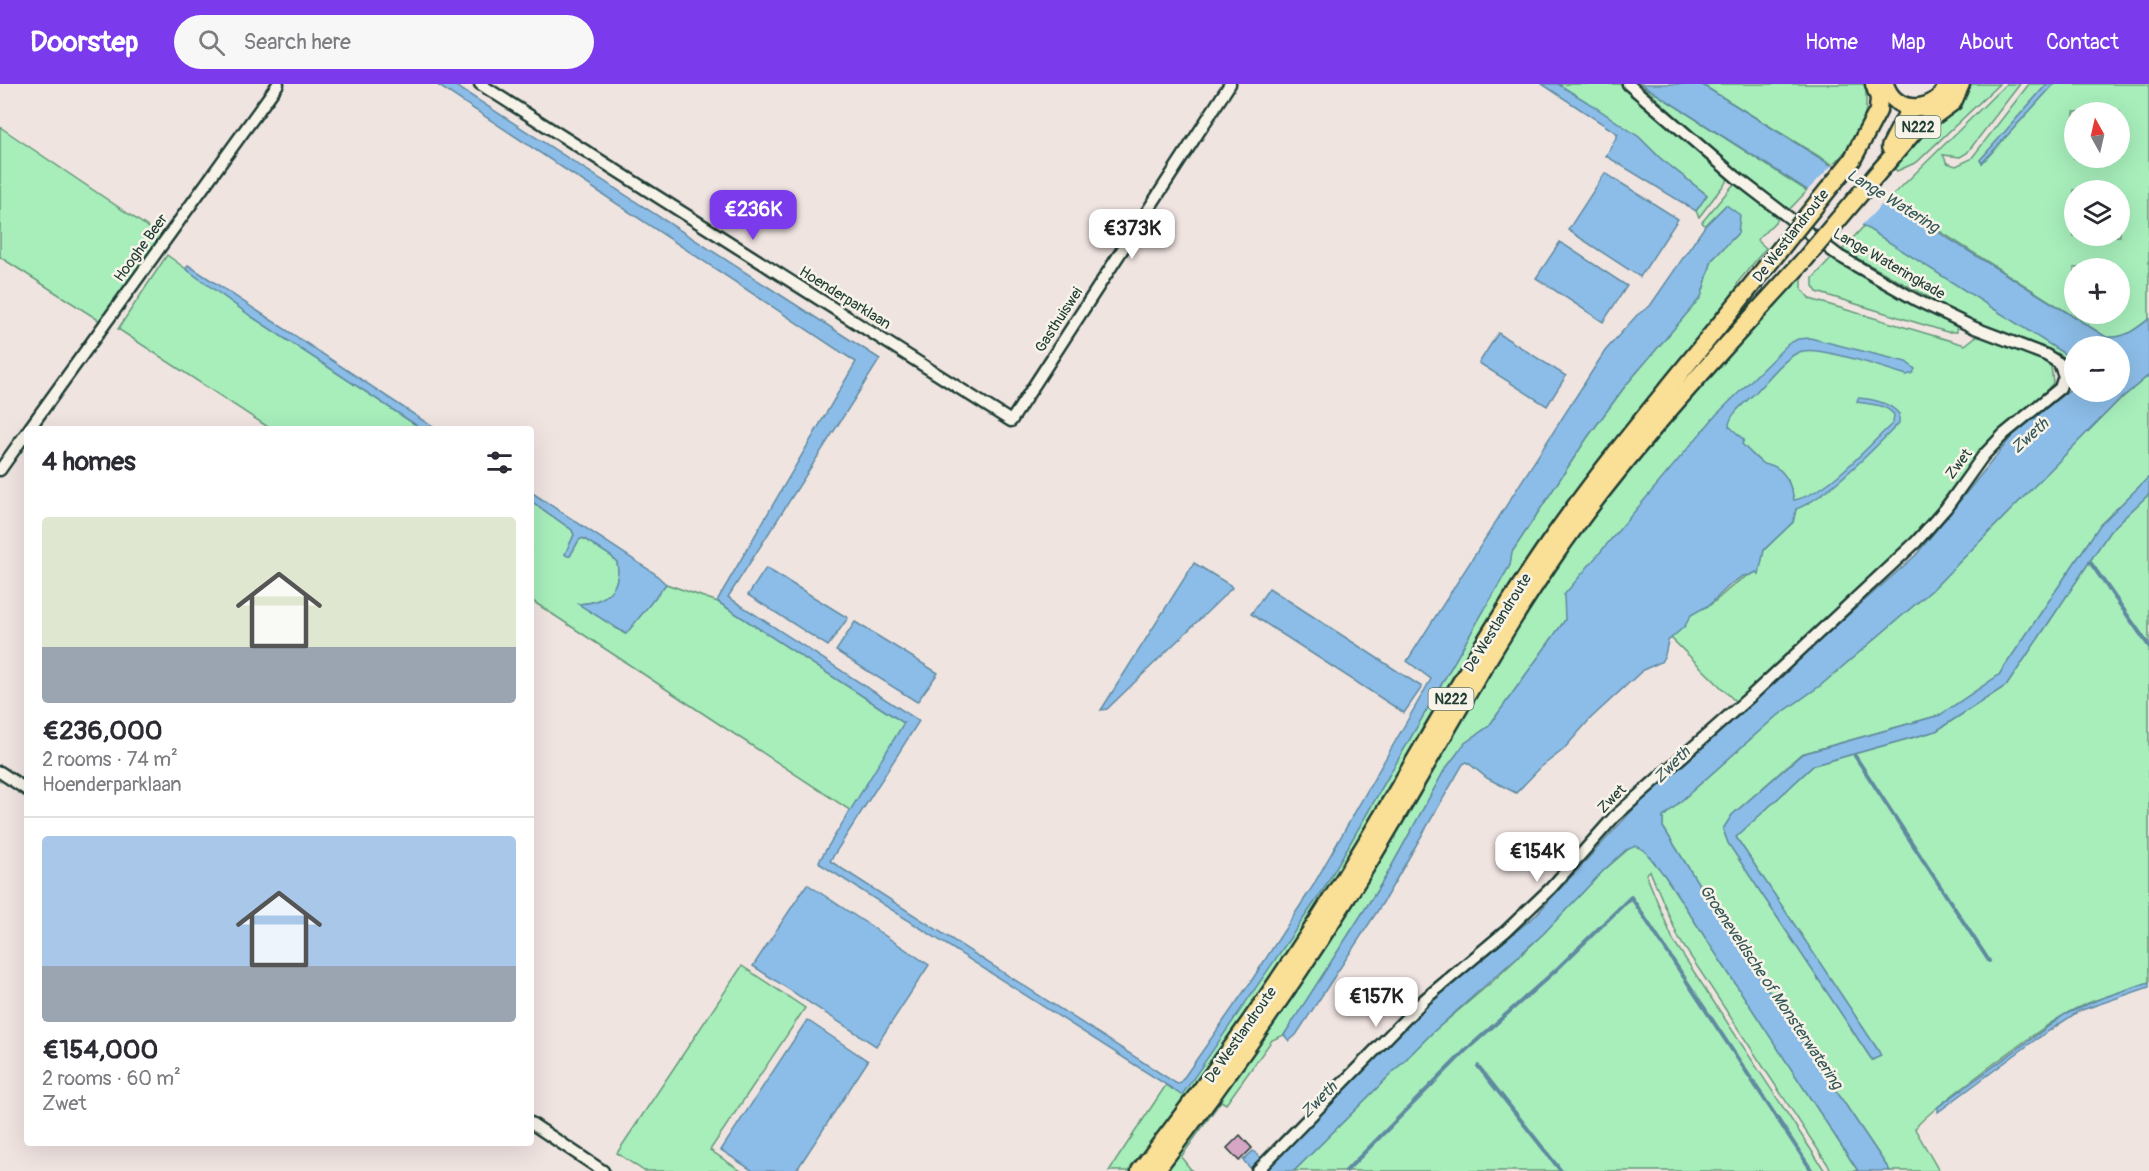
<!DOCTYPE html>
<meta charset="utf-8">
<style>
body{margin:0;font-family:Pangolin,sans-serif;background:#f7f7f7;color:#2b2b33;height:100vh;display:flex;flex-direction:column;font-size:22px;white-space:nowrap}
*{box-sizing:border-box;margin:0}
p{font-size:20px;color:#7c7c81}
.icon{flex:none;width:33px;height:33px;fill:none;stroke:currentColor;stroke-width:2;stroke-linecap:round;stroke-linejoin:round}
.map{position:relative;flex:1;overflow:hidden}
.details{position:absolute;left:24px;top:342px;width:510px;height:720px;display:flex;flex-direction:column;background:#fff;border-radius:6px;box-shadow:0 6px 24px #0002}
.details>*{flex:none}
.needle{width:39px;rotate:352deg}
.buttons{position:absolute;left:2064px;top:18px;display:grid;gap:12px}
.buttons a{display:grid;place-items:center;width:66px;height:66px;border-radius:50%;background:#fff;box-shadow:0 6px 24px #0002;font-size:30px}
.price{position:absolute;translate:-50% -51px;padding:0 14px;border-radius:12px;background:#fff;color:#222;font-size:20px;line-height:39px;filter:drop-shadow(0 2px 3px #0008)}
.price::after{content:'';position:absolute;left:50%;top:36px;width:18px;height:14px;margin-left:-9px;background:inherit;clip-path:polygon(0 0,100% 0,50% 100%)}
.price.selected{background:#7c3aed;color:#fff}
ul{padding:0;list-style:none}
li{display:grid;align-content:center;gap:12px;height:318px;padding:0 18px}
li+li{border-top:2px solid #e1e1e2}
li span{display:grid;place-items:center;height:186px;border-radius:6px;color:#555}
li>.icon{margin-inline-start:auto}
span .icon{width:108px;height:108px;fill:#fffc;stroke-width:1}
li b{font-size:26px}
h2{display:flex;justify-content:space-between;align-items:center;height:72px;padding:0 18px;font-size:26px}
header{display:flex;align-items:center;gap:36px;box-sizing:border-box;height:84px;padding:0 30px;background:#7c3aed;color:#fff}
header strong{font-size:28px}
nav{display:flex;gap:33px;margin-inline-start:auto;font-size:21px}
.search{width:420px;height:54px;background:#f7f7f7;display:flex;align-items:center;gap:15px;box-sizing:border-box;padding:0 21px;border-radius:33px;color:#7c7c81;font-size:22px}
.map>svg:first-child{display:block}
</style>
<header>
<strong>Doorstep</strong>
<div class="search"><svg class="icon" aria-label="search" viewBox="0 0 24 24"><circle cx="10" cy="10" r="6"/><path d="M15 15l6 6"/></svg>Search here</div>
<nav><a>Home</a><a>Map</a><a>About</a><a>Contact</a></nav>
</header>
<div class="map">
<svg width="2149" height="1087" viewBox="0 0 2149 1087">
<rect width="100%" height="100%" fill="#f0e4e1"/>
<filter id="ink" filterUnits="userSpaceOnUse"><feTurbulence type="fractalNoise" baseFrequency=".0167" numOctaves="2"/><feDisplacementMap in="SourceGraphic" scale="12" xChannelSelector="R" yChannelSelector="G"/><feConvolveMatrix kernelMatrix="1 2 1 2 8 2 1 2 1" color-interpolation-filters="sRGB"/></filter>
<g filter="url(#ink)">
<g fill="#a7eebb" stroke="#639678" stroke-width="1.5" fill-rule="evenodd">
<path d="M1558 0H1622L1729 94 1699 133 1696 127 1707 111 1660 74 1639 53Z"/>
<path d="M1641 0 1807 107 1787 128 1737 89Z"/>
<path d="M1701 0H1865C1870 40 1860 52 1833 81Z"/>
<path d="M1966 0H1999L1917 78 1897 87 1893 83Z"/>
<path d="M2006 0H2020L1967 69 1960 73 1943 71 1947 79 1956 82 1971 75 2029 0H2047L1980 76 1982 79 2054 0H2149V235C2135 246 2124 255 2106 253L1889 115ZM2074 28H2120V74H2074ZM2074 106H2120V152H2074ZM2074 184H2120V230H2074Z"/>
<path d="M0 43 161 152 100 237 0 173Z"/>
<path d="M1738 100 1778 135 1757 156 1766 164 1738 198 1733 215 1661 306 1589 390 1540 459 1496 525 1278 889 1151 1067 1132 1087H1109L1166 1001 1181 1011 1323 806 1510 481 1512 468 1587 354 1626 301 1701 213 1712 176 1738 149 1726 121 1705 142 1702 138 1733 101Z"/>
<path d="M1864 142 2074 276V278L1976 239 1842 166Z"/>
<path d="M167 171 252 233 422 345H271L118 245Z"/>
<path d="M1833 173 1956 242 1957 248H1947L1817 208 1813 202V194Z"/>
<path d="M1802 190V205L1810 215 1965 261 1979 250 2040 273 2051 282 2053 299 2037 317 1994 352 1964 388 1918 449 1738 620 1670 553C1679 546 1685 535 1693 529 1698 525 1705 524 1710 521 1730 506 1732 498 1756 488L1758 490 1764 466 1793 438 1796 425 1788 396 1783 390 1764 381 1741 360 1744 356 1565 536 1489 642 1465 659 1444 687 1385 794 1288 945 1284 951 1272 956 1226 1020 1221 1017 1181 1073 1192 1087H1162L1355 808 1376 785C1437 679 1494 570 1565 470 1636 370 1720 281 1802 190Z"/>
<path d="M2149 291V393L2100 441 1999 591 1940 631 1801 670 1732 731 1723 745 1728 759 1872 976 1880 972 1878 966 1736 753 1814 681 1936 647 2007 601 2110 447 2149 410V898C2121 908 2089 916 2064 931 2043 943 1921 1031 1915 1045L1939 1087H1890L1716 828 1663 743V733L1773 635 1821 601 1932 506 2117 318Z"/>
<path d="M531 417 572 446 574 451 565 470 570 472 579 456 583 454 611 472 617 478C622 505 605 519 580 520L625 550 666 500 718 518 904 639 851 727 531 516Z"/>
<path d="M1632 762C1647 762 1657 781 1665 792L1858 1087H1832L1679 855 1650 787 1646 790 1673 856 1825 1087H1294L1432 949 1493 897 1543 850 1603 787Z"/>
<path d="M742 882 805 924 710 1066 741 1087H644L617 1069Z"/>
</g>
<g fill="#8cbde8" stroke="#608aa0" stroke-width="1.5">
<path d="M436 0H453L880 275 728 513 919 637 830 777 1177 1000 1180 999 1250 899 1311 805 1431 595 1407 577 1605 267 1637 231 1650 222 1705 142 1726 121 1740 131 1738 149 1712 176 1701 213 1626 301 1587 354 1512 468 1510 481 1323 806 1182 1011 820 780 819 777 904 639 718 518V515L856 278Z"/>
<path d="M1542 0H1558L1592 21 1639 53 1660 74 1707 111 1696 127 1606 72 1618 50Z"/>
<path d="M1641 0H1701L2106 253C2124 255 2135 246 2149 235V291L2117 318 1932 506 1821 601 1773 635 1663 733V743L1716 828 1890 1087H1858L1665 792 1644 766 1636 762 1626 766 1603 787 1543 850 1432 949 1294 1087H1253L1243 1076 1253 1067 1268 1080 1436 913 1535 832 1651 706 1916 471 2013 351 2074 302V308H2120V262H2074V276Z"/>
<path d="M2047 0H2054L1982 79 1980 76Z"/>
<path d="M1605 89 1678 135 1640 193 1568 146Z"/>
<path d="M1560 158 1627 202 1603 238 1536 194Z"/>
<path d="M188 181 436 345H422L252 233 186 185Z"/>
<path d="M1498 249 1566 292 1547 322 1479 279Z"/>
<path d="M1810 254 1906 278 1915 285 1913 289 1907 291C1886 285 1816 260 1799 268 1782 276 1767 297 1755 309 1747 317 1729 330 1729 342L1744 356 1742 360C1749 367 1755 374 1762 379 1766 382 1766 380 1771 381 1786 386 1791 402 1794 416 1829 409 1867 363 1893 339L1894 331C1886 320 1870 320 1857 318L1858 314C1872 315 1890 319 1899 330V339C1876 363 1825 415 1796 425L1793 438 1764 466 1759 490 1756 488 1751 491 1743 492 1732 499 1709 521 1691 531 1685 542 1668 557 1665 571 1661 578 1643 586 1591 634 1563 666 1541 683 1516 709 1487 694 1467 678 1463 680 1382 820 1296 951 1289 957 1284 951 1385 794 1444 687 1465 659 1489 642 1565 536 1564 511 1716 331 1788 260 1798 255Z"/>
<path d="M2149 393V410L2110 447 2007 601 1936 647 1814 681 1736 753 1878 966 1881 972 1872 976 1728 759 1723 745 1732 731 1802 670 1940 631 1999 591 2100 441Z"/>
<path d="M531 408 654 489 666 500 626 550 578 520C604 519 622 506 617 478L611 472 583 454 579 456 570 472H567L565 470 574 451 572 446 531 417Z"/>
<path d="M1194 479 1230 501 1232 504 1107 625 1101 626Z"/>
<path d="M766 484 848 534 828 562 748 511Z"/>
<path d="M1269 504 1422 603 1404 629 1251 530Z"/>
<path d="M855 538 938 589 917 618 836 567Z"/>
<path d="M807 800 929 881 876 962 753 882Z"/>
<path d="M2149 898V903L2079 927 2035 956 1938 1028V1023L2064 931 2097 916Z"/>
<path d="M807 936 868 977 796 1087H753L721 1066Z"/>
</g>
<path fill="#f0e4e1" d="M1835 78 1890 112 1860 143 1805 109Z"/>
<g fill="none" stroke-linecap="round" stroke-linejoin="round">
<g stroke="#608aa0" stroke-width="4">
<path d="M2090 478 2149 562"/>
<path d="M1855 672 1989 877"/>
<path d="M1478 982 1561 1087"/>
<path d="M1346 1087 1465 967 1555 887 1631 813 1812 1087"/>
</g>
</g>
<path fill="#d6a6c5" stroke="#1f3d34" stroke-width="1.5" d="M1240 1051 1252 1064 1239 1077 1227 1064Z"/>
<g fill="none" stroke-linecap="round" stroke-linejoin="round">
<defs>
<g id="street">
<path d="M480 0 1011 337 1230 0"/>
<path d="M29 345 278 0"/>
<path d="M0 386 27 348"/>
<path d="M0 688 27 706"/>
<path d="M531 1039 603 1087"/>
<path d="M1257 1087 1425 915 1506 847 1551 804 1614 733 1752 611 1916 458 1946 424 1983 372 2004 350 2060 304 2064 292 2059 279 2046 271 1975 244 1916 216 1839 172 1736 93 1628 0"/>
</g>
<g id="primary">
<path d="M1885 0C1895 33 1937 29 1948 0"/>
<path d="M1890 63 1908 28 1913 24"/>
<path d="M1852 76 1878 27 1879 14 1874 0"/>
<path d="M1876 91 1916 45 1953 18 1961 0"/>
<path d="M1140 1087C1219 985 1293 880 1360 769 1421 669 1477 565 1543 468 1617 360 1705 262 1785 159"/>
<path d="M1155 1087C1232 987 1304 884 1370 776 1431 675 1487 570 1554 472 1628 365 1717 272 1805 175"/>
</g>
</defs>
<use href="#street" stroke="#1f3d34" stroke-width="15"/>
<use href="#primary" stroke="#1f3d34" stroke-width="21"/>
<use href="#street" stroke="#f7f3e8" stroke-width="10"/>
<use href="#primary" stroke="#fadf96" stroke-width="16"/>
<defs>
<g id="primary-bridge">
<path d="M1785 159 1852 76"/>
<path d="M1805 175 1876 91"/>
</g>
</defs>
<use href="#primary-bridge" stroke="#1f3d34" stroke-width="21" stroke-linecap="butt"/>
<use href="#primary-bridge" stroke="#fadf96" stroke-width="16"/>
</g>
</g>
<g text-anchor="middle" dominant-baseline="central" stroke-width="5" stroke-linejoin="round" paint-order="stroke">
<g fill="#f7f3e8" stroke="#60746a" stroke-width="1.5">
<rect x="1895.5" y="32" width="45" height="22" rx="4.5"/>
<rect x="1428.5" y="604" width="45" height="22" rx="4.5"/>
</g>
<g font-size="14" font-weight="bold" fill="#1f3d34">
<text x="1918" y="43">N222</text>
<text x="1451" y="615">N222</text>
</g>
<g font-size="15" fill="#1f3d34" stroke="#f7f3e8">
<text transform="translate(1791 152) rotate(-52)">De Westlandroute</text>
<text transform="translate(141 164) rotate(-54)">Hooghe Beer</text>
<text transform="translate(1889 180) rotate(30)">Lange Wateringkade</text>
<text transform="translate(845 214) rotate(32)">Hoenderparklaan</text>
<text transform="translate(1059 236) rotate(-57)">Gasthuiswei</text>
<text transform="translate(1959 380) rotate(-53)">Zwet</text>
<text transform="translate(1498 539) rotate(-58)">De Westlandroute</text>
<text transform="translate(1612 715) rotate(-45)">Zwet</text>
<text transform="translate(1241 951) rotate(-55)">De Westlandroute</text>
</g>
<g font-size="16" font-style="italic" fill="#355758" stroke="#f7f3e8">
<text transform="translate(1893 117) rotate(32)">Lange Watering</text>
<text transform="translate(2030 352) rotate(-42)">Zweth</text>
<text transform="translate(1672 681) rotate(-45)">Zweth</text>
<text transform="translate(1771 903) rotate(56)">Groeneveldsche of Monsterwatering</text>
<text transform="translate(1319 1016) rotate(-45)">Zweth</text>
</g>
</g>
</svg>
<div class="buttons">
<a><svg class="needle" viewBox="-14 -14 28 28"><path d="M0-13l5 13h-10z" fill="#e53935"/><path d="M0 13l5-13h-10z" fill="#7c7c81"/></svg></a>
<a><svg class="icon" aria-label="layers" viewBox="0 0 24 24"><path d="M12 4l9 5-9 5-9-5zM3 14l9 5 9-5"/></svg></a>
<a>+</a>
<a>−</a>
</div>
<b class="price selected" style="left:753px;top:157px">€236K</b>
<b class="price" style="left:1132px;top:176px">€373K</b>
<b class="price" style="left:1537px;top:799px">€154K</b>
<b class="price" style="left:1376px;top:944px">€157K</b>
<section class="details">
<h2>4 homes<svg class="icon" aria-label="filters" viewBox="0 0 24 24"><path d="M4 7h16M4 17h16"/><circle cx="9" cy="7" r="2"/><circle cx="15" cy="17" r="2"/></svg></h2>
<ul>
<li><span style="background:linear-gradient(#dfe7d0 70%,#9aa5b1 0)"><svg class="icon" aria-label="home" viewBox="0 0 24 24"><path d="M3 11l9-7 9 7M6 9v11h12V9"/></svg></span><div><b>€236,000</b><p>2 rooms · 74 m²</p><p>Hoenderparklaan</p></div></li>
<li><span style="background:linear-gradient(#a9c7e8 70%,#9aa5b1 0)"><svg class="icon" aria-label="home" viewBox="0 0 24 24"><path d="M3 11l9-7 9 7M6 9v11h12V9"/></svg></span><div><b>€154,000</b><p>2 rooms · 60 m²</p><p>Zwet</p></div></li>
</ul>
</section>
</div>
